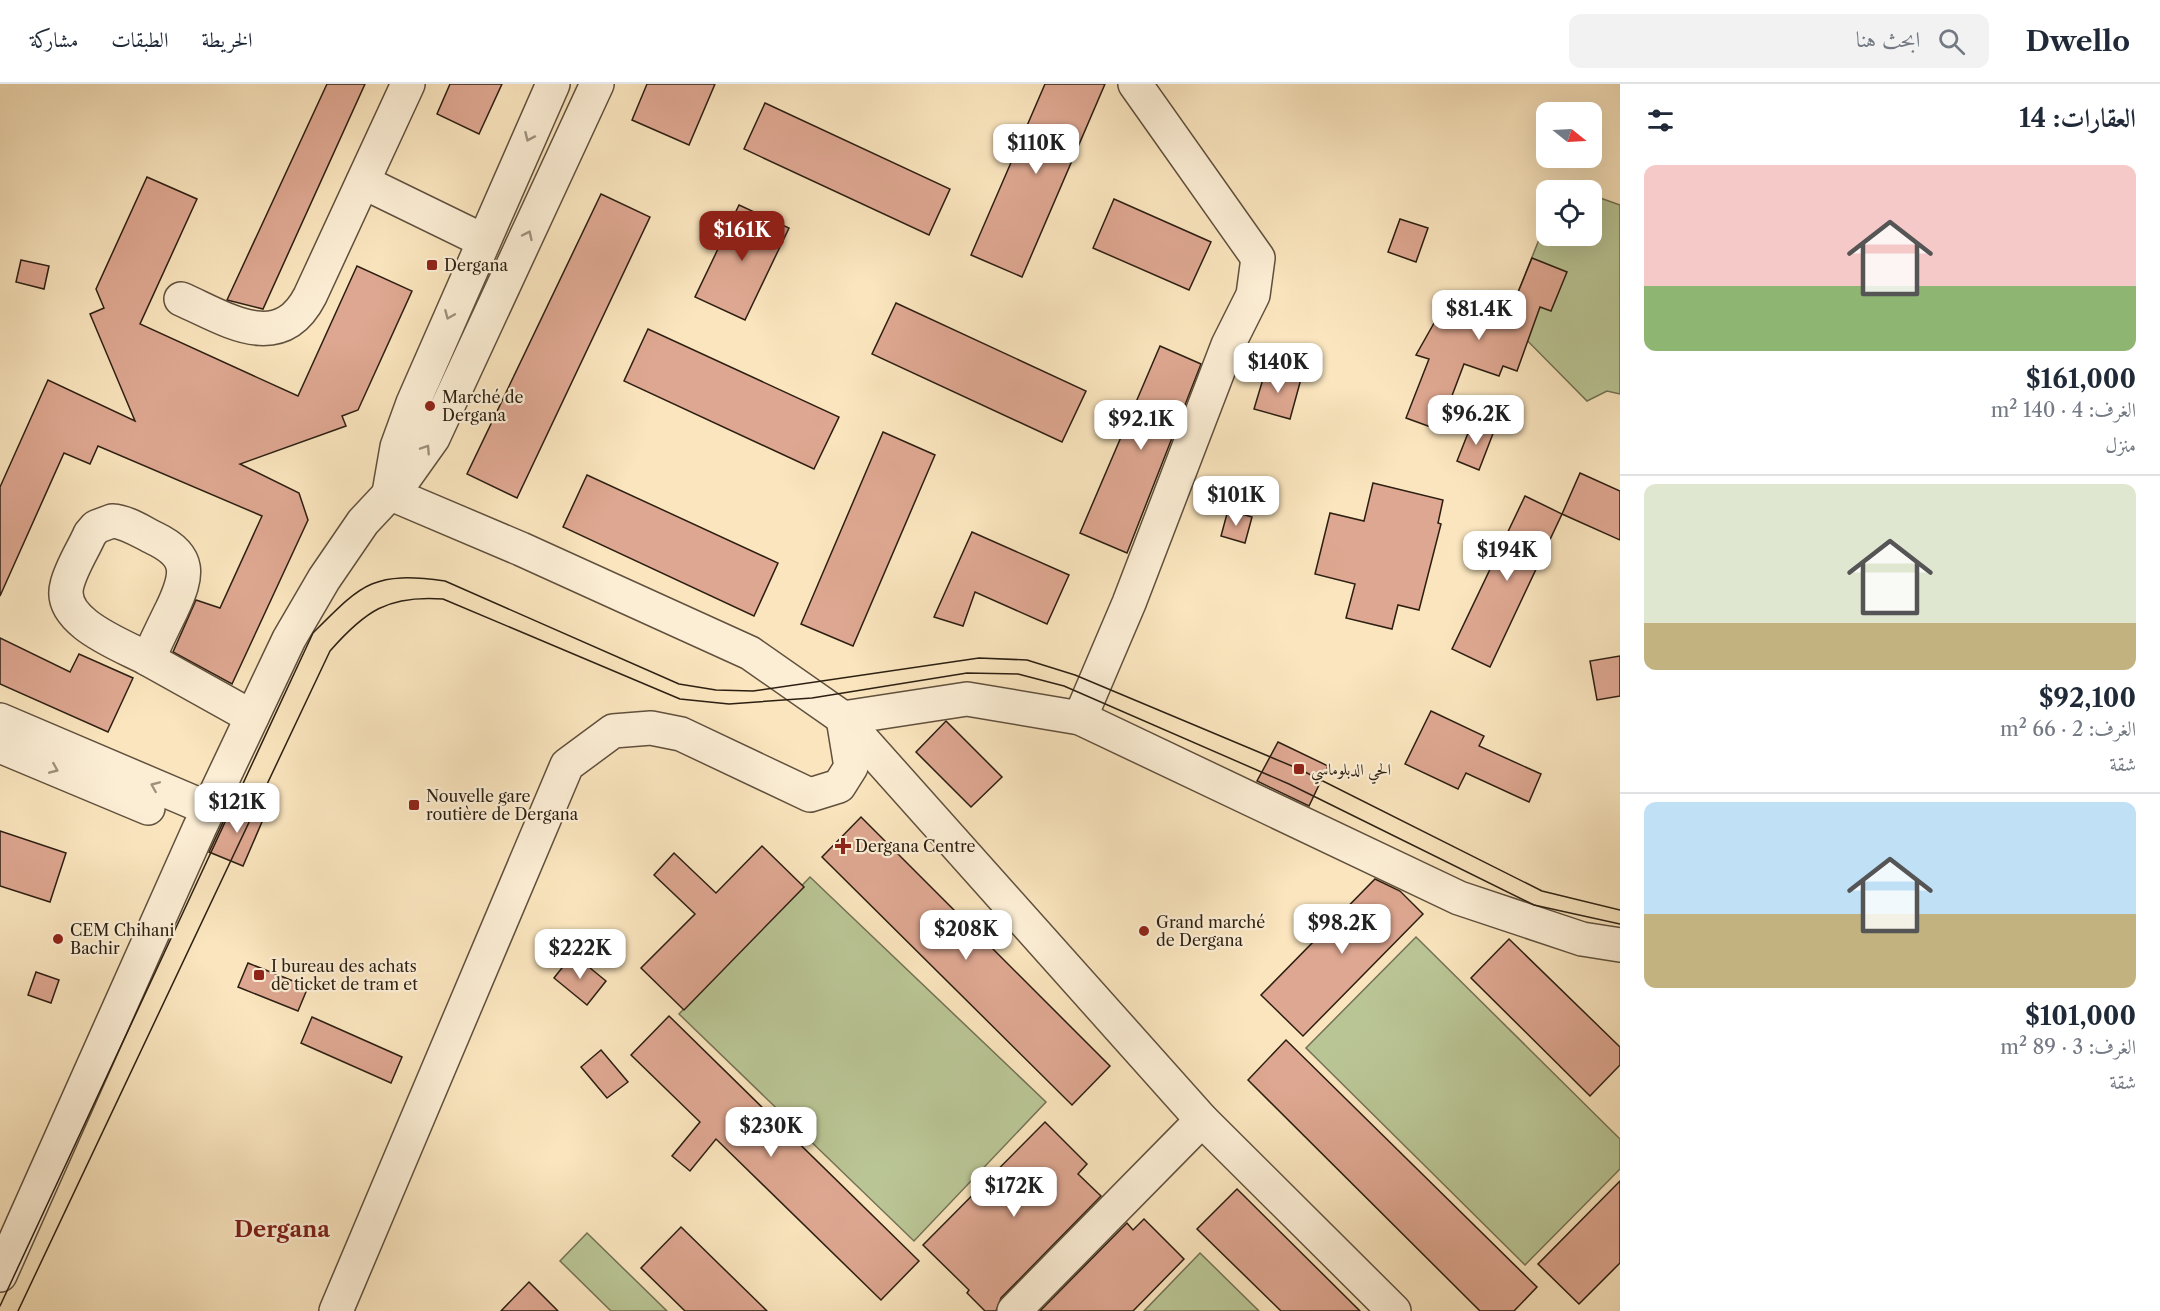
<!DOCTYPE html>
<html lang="ar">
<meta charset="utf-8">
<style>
body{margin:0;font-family:"Libre Caslon Text",Amiri,serif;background:#f2f2f3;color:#1f2937;direction:rtl;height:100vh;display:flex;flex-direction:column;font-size:22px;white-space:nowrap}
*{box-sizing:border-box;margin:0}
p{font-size:20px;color:#747a83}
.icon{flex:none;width:33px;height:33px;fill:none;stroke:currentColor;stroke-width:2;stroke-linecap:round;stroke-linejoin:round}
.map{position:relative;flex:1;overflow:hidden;direction:ltr}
.drawer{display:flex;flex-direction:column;background:#fff;width:540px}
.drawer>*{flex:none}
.needle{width:39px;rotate:108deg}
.tools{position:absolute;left:1536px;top:18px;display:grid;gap:12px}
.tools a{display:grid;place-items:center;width:66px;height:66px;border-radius:12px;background:#fff;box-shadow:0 6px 24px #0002;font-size:30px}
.price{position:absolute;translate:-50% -51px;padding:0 14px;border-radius:12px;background:#fff;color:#222;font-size:20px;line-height:39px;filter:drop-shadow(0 2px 3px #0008)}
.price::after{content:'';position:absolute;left:50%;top:36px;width:18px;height:14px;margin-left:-9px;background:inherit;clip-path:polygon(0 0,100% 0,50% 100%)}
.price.selected{background:#8f2418;color:#fff}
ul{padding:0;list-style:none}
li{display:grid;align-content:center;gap:12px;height:318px;padding:0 24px}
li+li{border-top:2px solid #e0e1e3}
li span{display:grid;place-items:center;height:186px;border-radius:12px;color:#555}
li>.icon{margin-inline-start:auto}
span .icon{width:108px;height:108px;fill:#fffc;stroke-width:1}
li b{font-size:26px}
h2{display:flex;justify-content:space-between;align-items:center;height:72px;padding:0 24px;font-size:26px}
header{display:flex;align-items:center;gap:36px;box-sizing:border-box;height:84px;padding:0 30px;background:#fff;border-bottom:2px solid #e0e1e3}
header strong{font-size:28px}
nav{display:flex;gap:33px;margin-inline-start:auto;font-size:21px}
.search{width:420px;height:54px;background:#f2f2f3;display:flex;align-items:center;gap:15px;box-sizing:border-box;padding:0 21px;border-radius:12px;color:#747a83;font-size:22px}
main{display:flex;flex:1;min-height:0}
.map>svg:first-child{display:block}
</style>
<header>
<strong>Dwello</strong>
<div class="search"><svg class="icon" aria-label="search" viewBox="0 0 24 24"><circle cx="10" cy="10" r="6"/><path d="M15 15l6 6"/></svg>ابحث هنا</div>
<nav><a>الخريطة</a><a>الطبقات</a><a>مشاركة</a></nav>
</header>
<main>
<section class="drawer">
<h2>العقارات: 14<svg class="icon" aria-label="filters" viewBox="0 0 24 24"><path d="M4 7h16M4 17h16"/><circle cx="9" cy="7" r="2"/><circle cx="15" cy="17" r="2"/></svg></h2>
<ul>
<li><span style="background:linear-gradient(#f6c9c9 65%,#8fb573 0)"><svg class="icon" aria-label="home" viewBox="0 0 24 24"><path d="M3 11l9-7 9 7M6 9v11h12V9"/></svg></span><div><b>$161,000</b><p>الغرف: 4 · 140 m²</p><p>منزل</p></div></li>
<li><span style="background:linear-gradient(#dfe7d0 75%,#c2b280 0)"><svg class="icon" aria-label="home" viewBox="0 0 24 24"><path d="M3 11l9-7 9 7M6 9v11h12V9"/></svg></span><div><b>$92,100</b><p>الغرف: 2 · 66 m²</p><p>شقة</p></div></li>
<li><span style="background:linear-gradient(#bfe0f5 60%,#c2b280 0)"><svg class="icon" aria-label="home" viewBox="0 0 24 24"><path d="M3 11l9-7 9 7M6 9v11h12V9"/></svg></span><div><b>$101,000</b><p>الغرف: 3 · 89 m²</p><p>شقة</p></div></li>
</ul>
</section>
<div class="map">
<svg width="1620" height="1227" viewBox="0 0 1620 1227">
<rect width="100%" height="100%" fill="#fae5be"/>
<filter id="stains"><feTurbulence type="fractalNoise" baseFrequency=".00333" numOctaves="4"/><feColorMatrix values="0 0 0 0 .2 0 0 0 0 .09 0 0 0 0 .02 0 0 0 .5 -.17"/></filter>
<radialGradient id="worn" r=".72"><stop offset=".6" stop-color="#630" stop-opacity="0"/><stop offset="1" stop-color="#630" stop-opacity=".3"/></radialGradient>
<g fill="#bac595" stroke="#737254" stroke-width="1.5">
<path d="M1592 111 1620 121V310L1607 307 1587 317 1507 236 1546 138V152H1592Z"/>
<path d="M810 793 1046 1018 914 1157 679 930Z"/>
<path d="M1416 853 1620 1055V1085L1525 1181 1306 964Z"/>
<path d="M587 1149 667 1227H611L560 1177Z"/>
<path d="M1200 1169 1259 1227H1144Z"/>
</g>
<g fill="#dea791" stroke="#2c1f12" stroke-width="1.5">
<path d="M327 0H365L263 225 227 216Z"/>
<path d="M450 0H502L479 50 437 30Z"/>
<path d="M647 0H715L689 61 632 36Z"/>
<path d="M1045 0H1105L1022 193 971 171Z"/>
<path d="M765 19 950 105 929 151 744 65Z"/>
<path d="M147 93 197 115 140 240 298 312 357 182 412 207 358 326 342 332 346 342 240 380 299 409 308 436 232 600 173 568 196 516 220 524 262 432 98 362 90 380 64 369 0 512V403L48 296 135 337 90 230 104 224 96 205Z"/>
<path d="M601 110 650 133 517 414 467 390Z"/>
<path d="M1114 115 1211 158 1189 206 1093 164Z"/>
<path d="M739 121 789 144 745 236 695 213Z"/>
<path d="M1400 135 1428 144 1416 178 1388 168Z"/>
<path d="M1532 174 1567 188 1551 227 1540 223 1517 287 1503 282 1499 292 1464 280 1439 346 1406 334 1429 275 1416 271 1451 209 1505 240Z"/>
<path d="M21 176 49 182 44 205 16 198Z"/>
<path d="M896 219 1086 307 1062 358 872 270Z"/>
<path d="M648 245 839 333 814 385 624 297Z"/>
<path d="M1160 262 1201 280 1127 469 1080 449Z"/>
<path d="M1266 285 1301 295 1290 335 1254 325Z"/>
<path d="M1472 339 1494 347 1479 386 1457 377Z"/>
<path d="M883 348 935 371 853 562 801 540Z"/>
<path d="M1580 389 1620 407V456L1562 430Z"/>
<path d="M587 391 778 479 754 532 563 443Z"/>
<path d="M1373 399 1443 416 1438 439 1441 440 1419 526 1398 521 1392 545 1346 534 1355 500 1315 490 1330 429 1364 437Z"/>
<path d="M1525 412 1562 430 1490 583 1452 565Z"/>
<path d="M1228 426 1252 433 1245 459 1221 452Z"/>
<path d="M972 448 1069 491 1047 540 975 508 963 542 934 533Z"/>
<path d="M0 554 70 588 79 570 133 594 108 648 0 600Z"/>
<path d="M1620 572V612L1597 616 1590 577Z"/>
<path d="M1431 627 1484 652 1479 662 1541 690 1529 718 1466 689 1458 705 1405 680Z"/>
<path d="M946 637 1002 693 971 723 916 668Z"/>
<path d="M1278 658 1328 682 1309 722 1257 697Z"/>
<path d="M233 717 265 731 243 782 209 768Z"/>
<path d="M861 733 1110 982 1072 1021 822 773Z"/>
<path d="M0 747 66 769 50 818 0 802Z"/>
<path d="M762 762 804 803 684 926 641 884 695 830 654 791 674 769 716 809Z"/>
<path d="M1375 795 1400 807 1423 830 1303 952 1261 911Z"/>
<path d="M1509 855 1620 963V981L1590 1012 1471 894Z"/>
<path d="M573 870 606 897 587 921 554 894Z"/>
<path d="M248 879 308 903 298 927 238 903Z"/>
<path d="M36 888 59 896 51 919 28 911Z"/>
<path d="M669 932 919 1177 881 1216 716 1055 690 1087 672 1072 700 1038 631 971Z"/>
<path d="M312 933 402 973 391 999 301 959Z"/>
<path d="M1286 956 1537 1203 1514 1227H1480L1248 996Z"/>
<path d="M601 966 628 998 607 1014 581 983Z"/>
<path d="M1045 1038 1087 1080 1078 1090 1101 1112 1001 1214 996 1227H985L967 1209 969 1206 923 1161Z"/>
<path d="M1620 1097V1179L1579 1220 1538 1180Z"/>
<path d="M1237 1105 1360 1227H1281L1197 1145Z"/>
<path d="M1144 1135 1184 1175 1133 1227H1040L1127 1139 1133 1146Z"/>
<path d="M681 1143 767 1227H685L641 1184Z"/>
<path d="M529 1198 558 1227H501Z"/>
</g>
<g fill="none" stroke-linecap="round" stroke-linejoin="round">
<defs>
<g id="minor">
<path d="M363 98 482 156"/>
<path d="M181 215C225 234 279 272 310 212L408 0"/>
<path d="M389 409 521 465 750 569 843 634 1202 1036 1394 1227"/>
<path d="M389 409 397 363 413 319 553 0"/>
<path d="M112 437C127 438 140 447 154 454 192 472 188 491 172 525 164 541 156 558 148 575 122 561 57 538 67 501 71 484 83 466 90 450L96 443Z"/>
<path d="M148 575 252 633"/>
<path d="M843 634 967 615 1080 634 1459 814 1582 855 1620 861"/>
<path d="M1080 634 1129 519 1228 261 1253 211 1258 174 1135 0"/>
<path d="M0 636 209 725"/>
<path d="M0 662 148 724"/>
<path d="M0 1191 199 745 289 555 324 495 363 438 406 392 433 354 597 0"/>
<path d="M336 1227 567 681 613 647 651 644 681 650 810 711 839 702 851 683 843 634"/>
<path d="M1014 1227 1202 1036"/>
</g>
</defs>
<use href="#minor" stroke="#60503d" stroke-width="36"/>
<use href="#minor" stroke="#fceed5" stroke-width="33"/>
<g stroke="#2c1f12" stroke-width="1.5">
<path d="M0 1222 313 549C362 500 372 487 445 497L679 600 716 606 753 607 979 574 1027 576 1075 591 1299 685 1542 807 1620 826"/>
<path d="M18 1227 330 567C365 527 388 511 443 515L680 615 729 620 812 614 967 589 1018 590 1064 602 1289 700 1534 821 1620 840"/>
</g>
</g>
<defs><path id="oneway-chevron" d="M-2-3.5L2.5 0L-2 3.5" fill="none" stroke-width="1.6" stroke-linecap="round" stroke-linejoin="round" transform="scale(1.5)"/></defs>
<g stroke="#9e917d">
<use href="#oneway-chevron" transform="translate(529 53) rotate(114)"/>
<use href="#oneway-chevron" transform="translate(528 151) rotate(-65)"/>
<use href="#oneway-chevron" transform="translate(449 231) rotate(113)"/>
<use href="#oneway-chevron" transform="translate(426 365) rotate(-57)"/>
<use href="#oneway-chevron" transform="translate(54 685) rotate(23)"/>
<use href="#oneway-chevron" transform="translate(155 702) rotate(-157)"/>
</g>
<g fill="#8f2418" stroke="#fceed5" stroke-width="2">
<rect x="426" y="175" width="12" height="12" rx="3"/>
<circle cx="430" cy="322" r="6"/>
<rect x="1293" y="679" width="12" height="12" rx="3"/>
<rect x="408" y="715" width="12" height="12" rx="3"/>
<path d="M840 753h6v6h6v6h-6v6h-6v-6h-6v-6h6z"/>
<circle cx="1144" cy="847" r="6"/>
<circle cx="58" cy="855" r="6"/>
<rect x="253" y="885" width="12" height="12" rx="3"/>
</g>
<g text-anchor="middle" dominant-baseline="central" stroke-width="4.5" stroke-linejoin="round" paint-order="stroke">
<g font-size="16" fill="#2c1f12" stroke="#fceed5" text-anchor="start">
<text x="444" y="181">Dergana</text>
<text x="442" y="313">Marché de<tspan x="442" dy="18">Dergana</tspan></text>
<text x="1311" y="685">الحي الدبلوماسي</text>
<text x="426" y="712">Nouvelle gare<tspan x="426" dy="18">routière de Dergana</tspan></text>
<text x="855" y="762">Dergana Centre</text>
<text x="1156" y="838">Grand marché<tspan x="1156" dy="18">de Dergana</tspan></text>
<text x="70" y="846">CEM Chihani<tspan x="70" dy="18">Bachir</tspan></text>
<text x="271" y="882">I bureau des achats<tspan x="271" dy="18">de ticket de tram et</tspan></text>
</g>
<g font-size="22" font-weight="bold" fill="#7a1f14" stroke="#fceed5">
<text x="282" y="1145">Dergana</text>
</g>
</g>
<rect width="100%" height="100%" filter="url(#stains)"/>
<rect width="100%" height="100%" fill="url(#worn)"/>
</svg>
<div class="tools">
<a><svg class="needle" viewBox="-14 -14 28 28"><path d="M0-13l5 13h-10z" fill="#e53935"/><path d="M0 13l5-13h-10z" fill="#747a83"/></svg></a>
<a><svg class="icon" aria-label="locate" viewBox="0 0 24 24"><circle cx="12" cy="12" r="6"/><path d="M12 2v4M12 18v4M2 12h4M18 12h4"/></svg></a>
</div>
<b class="price" style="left:1036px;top:91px">$110K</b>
<b class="price selected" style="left:742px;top:178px">$161K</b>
<b class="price" style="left:1479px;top:257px">$81.4K</b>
<b class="price" style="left:1278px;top:310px">$140K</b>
<b class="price" style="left:1476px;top:362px">$96.2K</b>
<b class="price" style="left:1141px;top:367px">$92.1K</b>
<b class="price" style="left:1236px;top:443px">$101K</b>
<b class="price" style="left:1507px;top:498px">$194K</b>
<b class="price" style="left:237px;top:750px">$121K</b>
<b class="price" style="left:1342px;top:871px">$98.2K</b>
<b class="price" style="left:966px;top:877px">$208K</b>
<b class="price" style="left:580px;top:896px">$222K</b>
<b class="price" style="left:771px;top:1074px">$230K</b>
<b class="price" style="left:1014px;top:1134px">$172K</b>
</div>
</main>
